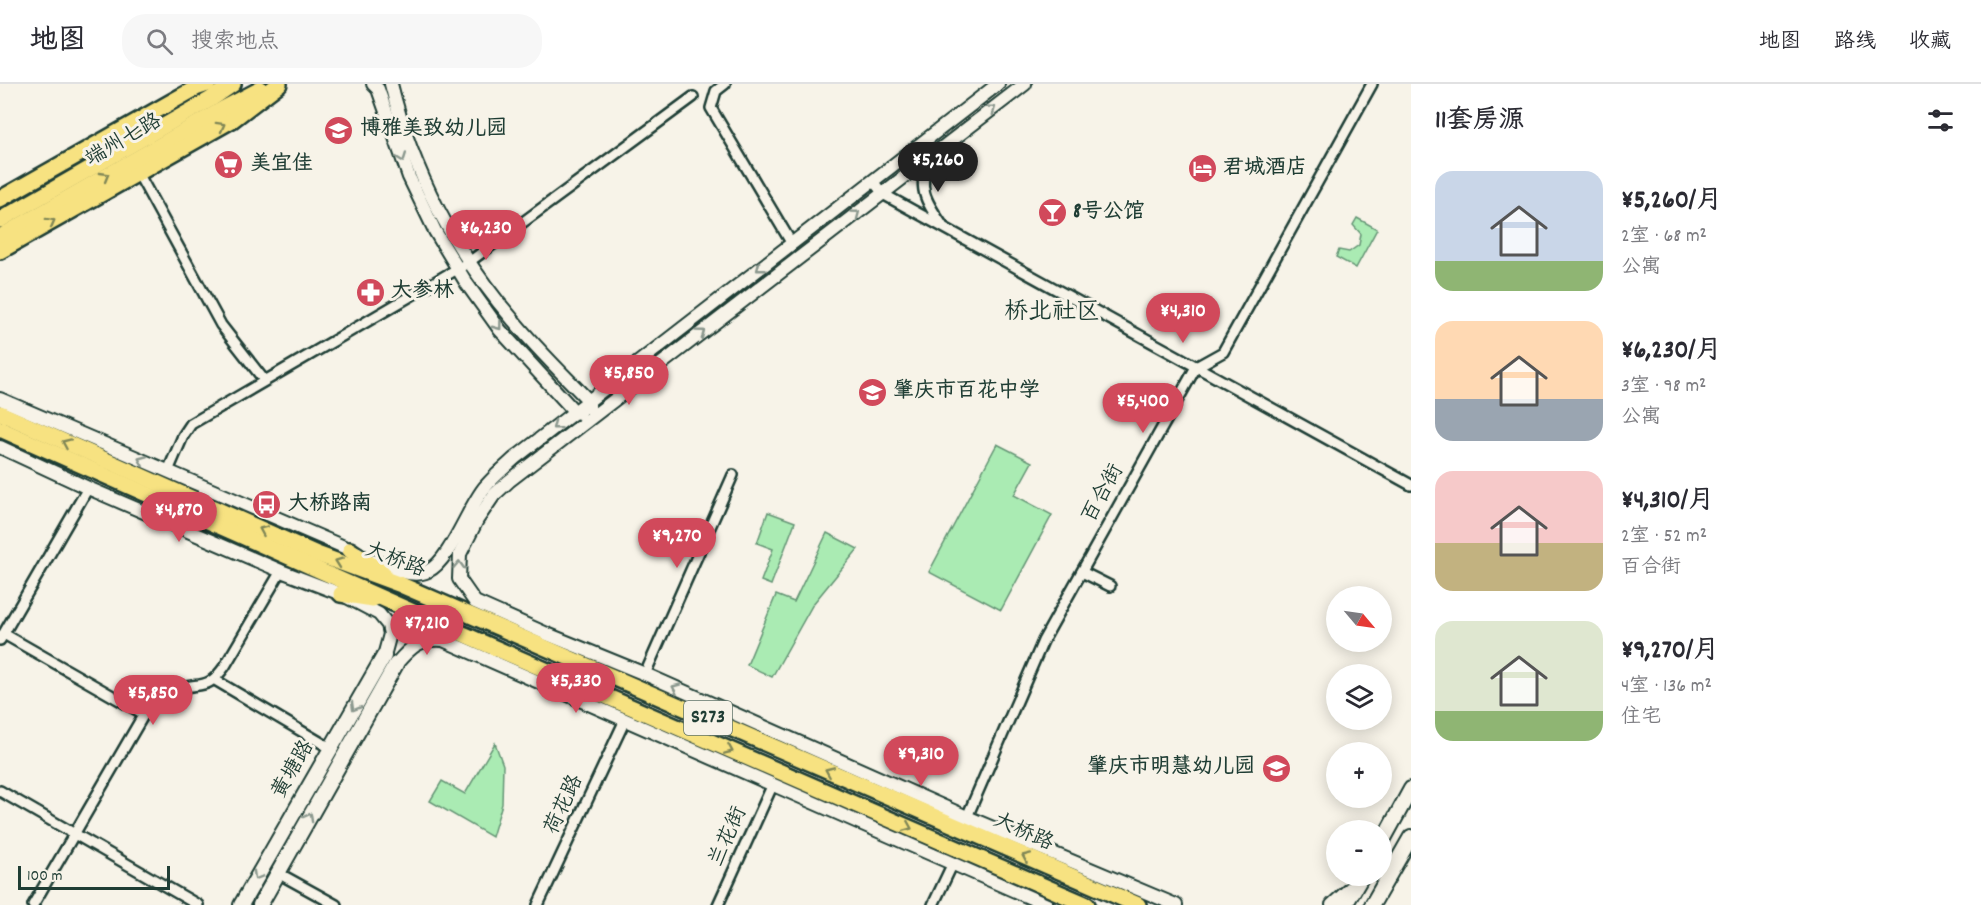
<!DOCTYPE html>
<html lang="zh">
<meta charset="utf-8">
<style>
body{margin:0;font-family:Dekko,"LXGW WenKai TC",sans-serif;background:#f7f7f7;color:#2b2b33;height:100vh;display:flex;flex-direction:column;font-size:22px;white-space:nowrap}
*{box-sizing:border-box;margin:0}
p{font-size:20px;color:#7c7c81}
.icon{flex:none;width:33px;height:33px;fill:none;stroke:currentColor;stroke-width:2;stroke-linecap:round;stroke-linejoin:round}
.map{position:relative;flex:1;overflow:hidden}
.drawer{display:flex;flex-direction:column;background:#fff;width:570px}
.drawer>*{flex:none}
.needle{width:39px;rotate:119deg}
.controls{position:absolute;left:1326px;top:502px;display:grid;gap:12px}
.controls a{display:grid;place-items:center;width:66px;height:66px;border-radius:50%;background:#fff;box-shadow:0 3px 15px #0003;font-size:30px}
.scale{position:absolute;left:18px;bottom:15px;width:152px;box-sizing:border-box;padding-left:6px;border:3px solid #1f3d34;border-top:0;font-size:16px;line-height:21px;white-space:nowrap;color:#1f3d34;-webkit-text-stroke:4px #f7f3e8;paint-order:stroke}
.price{position:absolute;translate:-50% -51px;padding:0 14px;border-radius:21px;background:#d1495b;color:#fff;font-size:20px;line-height:39px;filter:drop-shadow(0 2px 3px #0008)}
.price::after{content:'';position:absolute;left:50%;top:36px;width:18px;height:14px;margin-left:-9px;background:inherit;clip-path:polygon(0 0,100% 0,50% 100%)}
.price.current{background:#222;color:#fff}
ul{padding:0;list-style:none}
li{display:flex;align-items:center;gap:18px;height:150px;padding:0 24px}
li span{display:grid;place-items:center;flex:none;width:168px;height:120px;border-radius:18px;color:#555}
li>.icon{margin-inline-start:auto}
span .icon{width:72px;height:72px;fill:#fffc;stroke-width:1}
li b{font-size:26px}
h2{display:flex;justify-content:space-between;align-items:center;height:72px;padding:0 24px;font-size:26px}
header{display:flex;align-items:center;gap:36px;box-sizing:border-box;height:84px;padding:0 30px;background:#fff;border-bottom:2px solid #e1e1e2}
header strong{font-size:28px}
nav{display:flex;gap:33px;margin-inline-start:auto;font-size:21px}
.search{width:420px;height:54px;background:#f7f7f7;display:flex;align-items:center;gap:15px;box-sizing:border-box;padding:0 21px;border-radius:24px;color:#7c7c81;font-size:22px}
main{display:flex;flex:1;min-height:0}
.map>svg:first-child{display:block}
</style>
<header>
<strong>地图</strong>
<div class="search"><svg class="icon" aria-label="search" viewBox="0 0 24 24"><circle cx="10" cy="10" r="6"/><path d="M15 15l6 6"/></svg>搜索地点</div>
<nav><a>地图</a><a>路线</a><a>收藏</a></nav>
</header>
<main>
<div class="map">
<svg width="1411" height="821" viewBox="0 0 1411 821">
<rect width="100%" height="100%" fill="#f7f3e8"/>
<filter id="ink" filterUnits="userSpaceOnUse"><feTurbulence type="fractalNoise" baseFrequency=".0167" numOctaves="2"/><feDisplacementMap in="SourceGraphic" scale="12" xChannelSelector="R" yChannelSelector="G"/><feConvolveMatrix kernelMatrix="1 2 1 2 8 2 1 2 1" color-interpolation-filters="sRGB"/></filter>
<g filter="url(#ink)">
<g fill="#aaebb3" stroke="#649474" stroke-width="1.5">
<path d="M1357 134 1377 145 1356 184 1336 173 1339 166 1349 168 1359 161 1361 150 1353 141Z"/>
<path d="M997 360 1032 378 1014 411 1052 431 1001 526 929 488Z"/>
<path d="M768 428 795 438 771 501 761 497 773 465 757 459Z"/>
<path d="M827 449 858 465 813 520 772 593 747 581 776 511 794 518Z"/>
<path d="M495 659 503 681 502 720 492 753 430 717 442 697 465 710Z"/>
</g>
<g fill="none" stroke-linecap="round" stroke-linejoin="round">
<defs>
<g id="minor">
<path d="M725 0 716 7 711 24 792 160"/>
<path d="M929 74C917 104 925 116 942 141"/>
<path d="M138 89 221 241 264 296"/>
<path d="M873 97 883 110 1411 401"/>
<path d="M168 387 183 352 191 340 469 178 693 13"/>
<path d="M1082 488 1110 502"/>
<path d="M4 550 144 630"/>
<path d="M0 556 88 404"/>
<path d="M645 590 733 391"/>
<path d="M215 596 330 664"/>
<path d="M0 707 198 821"/>
<path d="M967 733 1043 557 1196 283 1223 268 1372 0"/>
<path d="M278 789 336 821"/>
<path d="M33 821 144 630C153 620 162 611 175 606 200 597 207 608 225 582L281 487"/>
<path d="M538 821 625 636"/>
<path d="M718 821 773 700"/>
<path d="M933 821 953 779"/>
</g>
<g id="tertiary">
<path d="M373 0 378 5 409 93 435 147 467 200 500 246 575 328 580 329"/>
<path d="M391 0C412 87 455 169 514 237 537 265 564 291 589 317V324"/>
<path d="M1025 0 509 397 494 411 477 436 460 470 459 495 475 518 547 550 645 590 967 733 1176 821"/>
<path d="M0 315 358 469"/>
<path d="M0 363 88 404 281 487 341 510 379 530 388 541 390 550 384 572"/>
<path d="M374 477C389 483 411 495 428 487 450 477 468 423 485 403 494 392 505 383 515 374L998 0"/>
<path d="M396 580C411 563 419 554 443 556L1047 821"/>
<path d="M1332 821 1354 801"/>
</g>
<g id="secondary">
<path d="M1382 758 1411 705"/>
<path d="M241 821 384 572"/>
<path d="M260 821 396 580"/>
<path d="M1345 821 1362 792"/>
<path d="M1372 821 1411 753"/>
</g>
<g id="primary">
<path d="M0 115 196 4 208 0"/>
<path d="M0 136 211 15 233 0"/>
<path d="M0 153 223 25 261 5"/>
<path d="M0 167 232 36 279 0"/>
<path d="M0 329 317 470 401 501 1138 821"/>
<path d="M0 345 488 561 1087 821"/>
<path d="M350 466 383 489"/>
<path d="M341 510 373 515"/>
</g>
</defs>
<use href="#minor" stroke="#1f3d34" stroke-width="14"/>
<use href="#tertiary" stroke="#1f3d34" stroke-width="16"/>
<use href="#secondary" stroke="#1f3d34" stroke-width="18"/>
<use href="#primary" stroke="#1f3d34" stroke-width="20"/>
<use href="#minor" stroke="#f7f3e8" stroke-width="9"/>
<use href="#tertiary" stroke="#f7f3e8" stroke-width="12"/>
<use href="#secondary" stroke="#f7f3e8" stroke-width="14"/>
<use href="#primary" stroke="#f7e281" stroke-width="15"/>
</g>
<defs><path id="oneway-chevron" d="M-2-3.5L2.5 0L-2 3.5" fill="none" stroke-width="1.6" stroke-linecap="round" stroke-linejoin="round" transform="scale(1.5)"/></defs>
<g stroke="#8b988e">
<use href="#oneway-chevron" transform="translate(992 25) rotate(-37)"/>
<use href="#oneway-chevron" transform="translate(402 74) rotate(70)"/>
<use href="#oneway-chevron" transform="translate(856 130) rotate(-37)"/>
<use href="#oneway-chevron" transform="translate(760 184) rotate(142)"/>
<use href="#oneway-chevron" transform="translate(498 242) rotate(53)"/>
<use href="#oneway-chevron" transform="translate(701 249) rotate(-37)"/>
<use href="#oneway-chevron" transform="translate(556 342) rotate(142)"/>
<use href="#oneway-chevron" transform="translate(142 376) rotate(-157)"/>
<use href="#oneway-chevron" transform="translate(459 481) rotate(-88)"/>
<use href="#oneway-chevron" transform="translate(676 604) rotate(-156)"/>
<use href="#oneway-chevron" transform="translate(355 623) rotate(120)"/>
<use href="#oneway-chevron" transform="translate(309 733) rotate(-61)"/>
<use href="#oneway-chevron" transform="translate(257 792) rotate(120)"/>
</g>
<g stroke="#808757">
<use href="#oneway-chevron" transform="translate(221 42) rotate(-29)"/>
<use href="#oneway-chevron" transform="translate(105 92) rotate(-30)"/>
<use href="#oneway-chevron" transform="translate(51 138) rotate(-29)"/>
<use href="#oneway-chevron" transform="translate(66 359) rotate(-156)"/>
<use href="#oneway-chevron" transform="translate(263 446) rotate(-156)"/>
<use href="#oneway-chevron" transform="translate(339 478) rotate(-160)"/>
<use href="#oneway-chevron" transform="translate(729 666) rotate(23)"/>
<use href="#oneway-chevron" transform="translate(829 687) rotate(-157)"/>
<use href="#oneway-chevron" transform="translate(908 743) rotate(23)"/>
<use href="#oneway-chevron" transform="translate(1026 773) rotate(-156)"/>
</g>
</g>
<defs>
<symbol id="school-disc" viewBox="-11 -11 22 22"><circle r="9.5" fill="#d1495b" stroke="#f7f3e8"/><path d="M0-5L7-2L0 1L-7-2ZM-4 1L0 2.5L4 1V4Q0 6-4 4Z" fill="#fff"/></symbol>
<symbol id="supermarket-disc" viewBox="-11 -11 22 22"><circle r="9.5" fill="#d1495b" stroke="#f7f3e8"/><path d="M-6-5.5h2.5l.6 2H6L4.5 2H-2.5L-4.4-4H-6ZM-1.5 3.2a1.3 1.3 0 1 0 .1 0ZM3 3.2a1.3 1.3 0 1 0 .1 0Z" fill="#fff"/></symbol>
<symbol id="hotel-disc" viewBox="-11 -11 22 22"><circle r="9.5" fill="#d1495b" stroke="#f7f3e8"/><path d="M-6-4.5h1.5V1H6V5H4.5V3h-9V5H-6ZM-4 0a1.8 1.8 0 1 1 3.6 0ZM.5 0V-2.5h3Q6-2.5 6 0Z" fill="#fff"/></symbol>
<symbol id="bar-disc" viewBox="-11 -11 22 22"><circle r="9.5" fill="#d1495b" stroke="#f7f3e8"/><path d="M-6-5H6L.8 .8V4.5H3.5V6h-7V4.5H-.8V.8Z" fill="#fff"/></symbol>
<symbol id="pharmacy-disc" viewBox="-11 -11 22 22"><circle r="9.5" fill="#d1495b" stroke="#f7f3e8"/><path d="M-2-6h4v4h4v4h-4v4h-4v-4h-4v-4h4Z" fill="#fff"/></symbol>
<symbol id="bus-disc" viewBox="-11 -11 22 22"><circle r="9.5" fill="#d1495b" stroke="#f7f3e8"/><path d="M-5-6H5V4H4V6H2V4H-2V6H-4V4H-5ZM-3.5-4V0h7V-4ZM-3.5 1.2v1.5H-2V1.2ZM2 1.2v1.5H3.5V1.2Z" fill="#fff"/></symbol>
</defs>
<g fill-rule="evenodd">
<use href="#school-disc" x="322" y="30" width="33" height="33"/>
<use href="#supermarket-disc" x="212" y="64" width="33" height="33"/>
<use href="#hotel-disc" x="1186" y="68" width="33" height="33"/>
<use href="#bar-disc" x="1036" y="112" width="33" height="33"/>
<use href="#pharmacy-disc" x="354" y="192" width="33" height="33"/>
<use href="#school-disc" x="856" y="292" width="33" height="33"/>
<use href="#bus-disc" x="250" y="404" width="33" height="33"/>
<use href="#school-disc" x="1260" y="668" width="33" height="33"/>
</g>
<g text-anchor="middle" dominant-baseline="central" stroke-width="6" stroke-linejoin="round" paint-order="stroke">
<rect fill="#f7f3e8" stroke="#60746a" stroke-width="1.5" x="684" y="617" width="48" height="34" rx="4.5"/>
<g font-size="20" font-weight="bold" fill="#1f3d34">
<text x="708" y="634">S273</text>
</g>
<g font-size="21" font-weight="bold" fill="#1f3d34" stroke="#f7f3e8" text-anchor="start">
<text x="360" y="46">博雅美致幼儿园</text>
<text x="250" y="81">美宜佳</text>
<text x="1223" y="85">君城酒店</text>
<text x="1073" y="129">8号公馆</text>
<text x="391" y="208">大参林</text>
<text x="893" y="308">肇庆市百花中学</text>
<text x="288" y="421">大桥路南</text>
<text x="1255" y="684" text-anchor="end">肇庆市明慧幼儿园</text>
</g>
<g font-size="21" fill="#1f3d34" stroke="#f7f3e8">
<text transform="translate(124 57) rotate(-30)">端州七路</text>
<text transform="translate(1104 410) rotate(-61)">百合街</text>
<text transform="translate(395 477) rotate(21)">大桥路</text>
<text transform="translate(294 686) rotate(-60)">黄塘路</text>
<text transform="translate(565 721) rotate(-65)">荷花路</text>
<text transform="translate(1023 749) rotate(24)">大桥路</text>
<text transform="translate(729 753) rotate(-66)">兰花街</text>
</g>
<g font-size="24" fill="#1f3d34" stroke="#f7f3e8">
<text x="1052" y="229">桥北社区</text>
</g>
</g>
</svg>
<div class="controls">
<a><svg class="needle" viewBox="-14 -14 28 28"><path d="M0-13l5 13h-10z" fill="#e53935"/><path d="M0 13l5-13h-10z" fill="#7c7c81"/></svg></a>
<a><svg class="icon" aria-label="layers" viewBox="0 0 24 24"><path d="M12 4l9 5-9 5-9-5zM3 14l9 5 9-5"/></svg></a>
<a>+</a>
<a>−</a>
</div>
<div class="scale">100 m</div>
<b class="price current" style="left:938px;top:109px">¥5,260</b>
<b class="price" style="left:486px;top:177px">¥6,230</b>
<b class="price" style="left:1183px;top:260px">¥4,310</b>
<b class="price" style="left:629px;top:322px">¥5,850</b>
<b class="price" style="left:1143px;top:350px">¥5,400</b>
<b class="price" style="left:179px;top:459px">¥4,870</b>
<b class="price" style="left:677px;top:485px">¥9,270</b>
<b class="price" style="left:427px;top:572px">¥7,210</b>
<b class="price" style="left:576px;top:630px">¥5,330</b>
<b class="price" style="left:153px;top:642px">¥5,850</b>
<b class="price" style="left:921px;top:703px">¥9,310</b>
</div>
<section class="drawer">
<h2>11套房源<svg class="icon" aria-label="filters" viewBox="0 0 24 24"><path d="M4 7h16M4 17h16"/><circle cx="9" cy="7" r="2"/><circle cx="15" cy="17" r="2"/></svg></h2>
<ul>
<li><span style="background:linear-gradient(#c9d6e8 75%,#8fb573 0)"><svg class="icon" aria-label="home" viewBox="0 0 24 24"><path d="M3 11l9-7 9 7M6 9v11h12V9"/></svg></span><div><b>¥5,260/月</b><p>2室 · 68 m²</p><p>公寓</p></div></li>
<li><span style="background:linear-gradient(#ffd9b3 65%,#9aa5b1 0)"><svg class="icon" aria-label="home" viewBox="0 0 24 24"><path d="M3 11l9-7 9 7M6 9v11h12V9"/></svg></span><div><b>¥6,230/月</b><p>3室 · 98 m²</p><p>公寓</p></div></li>
<li><span style="background:linear-gradient(#f6c9c9 60%,#c2b280 0)"><svg class="icon" aria-label="home" viewBox="0 0 24 24"><path d="M3 11l9-7 9 7M6 9v11h12V9"/></svg></span><div><b>¥4,310/月</b><p>2室 · 52 m²</p><p>百合街</p></div></li>
<li><span style="background:linear-gradient(#dfe7d0 75%,#8fb573 0)"><svg class="icon" aria-label="home" viewBox="0 0 24 24"><path d="M3 11l9-7 9 7M6 9v11h12V9"/></svg></span><div><b>¥9,270/月</b><p>4室 · 136 m²</p><p>住宅</p></div></li>
</ul>
</section>
</main>
